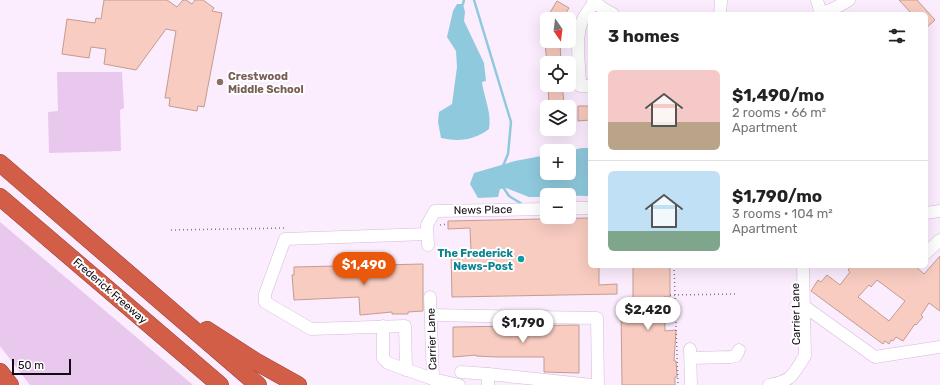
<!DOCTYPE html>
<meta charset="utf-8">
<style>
body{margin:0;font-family:Rubik,sans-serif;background:#f6f6f6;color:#222;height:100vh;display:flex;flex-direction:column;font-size:15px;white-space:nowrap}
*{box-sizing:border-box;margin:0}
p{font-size:13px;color:#767676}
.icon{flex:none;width:22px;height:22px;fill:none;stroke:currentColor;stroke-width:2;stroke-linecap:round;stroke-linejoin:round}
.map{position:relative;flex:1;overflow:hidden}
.sheet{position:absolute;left:588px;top:12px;width:340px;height:256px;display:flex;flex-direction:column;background:#fff;border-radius:6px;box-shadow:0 4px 16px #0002}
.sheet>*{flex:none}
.needle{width:26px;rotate:166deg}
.fabs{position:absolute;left:540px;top:12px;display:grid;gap:8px}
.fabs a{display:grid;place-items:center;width:36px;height:36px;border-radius:6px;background:#fff;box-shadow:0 4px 16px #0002;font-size:20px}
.scale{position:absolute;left:12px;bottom:10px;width:59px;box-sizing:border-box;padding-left:4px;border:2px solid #120a14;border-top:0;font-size:11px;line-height:14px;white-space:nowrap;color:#120a14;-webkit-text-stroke:3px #fff;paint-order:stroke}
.price{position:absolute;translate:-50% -34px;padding:0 9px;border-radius:14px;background:#fff;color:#222;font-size:13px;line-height:26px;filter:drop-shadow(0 1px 2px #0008)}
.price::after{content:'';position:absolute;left:50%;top:24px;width:12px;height:9px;margin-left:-6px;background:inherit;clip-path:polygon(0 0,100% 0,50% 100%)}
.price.selected{background:#ea580c;color:#fff}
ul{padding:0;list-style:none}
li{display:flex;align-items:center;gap:12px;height:100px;padding:0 20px}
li+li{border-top:1px solid #e0e0e0}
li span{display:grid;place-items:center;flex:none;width:112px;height:80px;border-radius:6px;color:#555}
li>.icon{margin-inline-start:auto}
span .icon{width:48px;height:48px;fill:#fffc;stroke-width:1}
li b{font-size:17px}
h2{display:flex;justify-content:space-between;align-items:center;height:48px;padding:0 20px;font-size:17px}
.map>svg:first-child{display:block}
</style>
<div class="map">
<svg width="940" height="385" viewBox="0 0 940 385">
<rect width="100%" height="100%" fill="#fbecfe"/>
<g fill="#e8c8ed">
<path d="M57 72H122L124 108 120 110 121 151 49 153 48 112 58 111Z"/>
<path d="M0 222 193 385H30L0 346Z"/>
</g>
<g fill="#8fc9dd">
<path d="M457 4H463L465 12 464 21 484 63 486 81 482 82C484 98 492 113 489 129 474 140 460 142 441 138L438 122 439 112 452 104 457 67 456 51 447 37 453 11Z"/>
<path d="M582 148H590V196L547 195V197H529L506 188 500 189 498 197 478 198 470 184 474 173 515 161 547 155V173H569V151H567Z"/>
</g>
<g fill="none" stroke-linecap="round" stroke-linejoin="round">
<g stroke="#8fc9dd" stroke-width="2.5">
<path d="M474 0 511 122 508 154 503 166"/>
<path d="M463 4 464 0"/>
<path d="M503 187 509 196 522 204"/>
</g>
</g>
<g fill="#f8ccc0" stroke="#c39c91" fill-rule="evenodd">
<path d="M104 0H167L177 7 183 0H186L192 4 195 0H203L214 8 212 11 222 13 204 107 198 106 197 111 169 106 170 98H165L176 31 166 29 136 70 104 64 106 49 91 47 89 58 62 54 67 19 95 23 96 18 101 19Z"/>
<path d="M899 0H917L935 20 926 28V14H912Z"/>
<path d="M557 1 569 8 562 19H546Z"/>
<path d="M560 42 561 63H547L545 43Z"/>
<path d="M548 85H562L564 103 549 104Z"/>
<path d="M578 106H590V120L578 121Z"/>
<path d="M590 218V266H599V285L617 284V294L452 297 451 251H471L470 228 448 229V221Z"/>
<path d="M940 256V311L929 303 921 315 923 317 916 325 915 324 903 341 896 337 893 341 891 340 889 344 885 341 883 344 811 291 818 280 821 282 827 275 840 285 850 272 848 270 851 266H915L924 274ZM877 280 905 301 889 321 858 297 869 285 871 287Z"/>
<path d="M423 264V311L408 312V314H392V312L360 315 359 297 294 300 292 275H294V267Z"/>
<path d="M633 266H670V297H664L665 331 676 330 674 361H676L677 377H675V385H622L621 307H633Z"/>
<path d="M579 325V373L544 372V357H498L476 356V355L453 357V327Z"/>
</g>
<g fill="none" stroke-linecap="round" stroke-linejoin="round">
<defs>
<g id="minor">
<path d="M593 0 602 8 613 14"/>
<path d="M817 0 821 14"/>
<path d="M720 14 721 0"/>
<path d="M820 14 835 8 849 0"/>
<path d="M590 86H580C580 67 575 42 581 24 584 15 591 8 595 0"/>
<path d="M569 208H590"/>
<path d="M926 213 940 211"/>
<path d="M428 245 427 225 435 211 547 209"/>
<path d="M926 253 940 240"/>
<path d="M430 297 433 379 459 385"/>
<path d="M796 306H804L875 357 940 347"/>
<path d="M431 315 597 318 598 385"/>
<path d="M383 326V358L388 363 433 379"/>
<path d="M690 349 691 385"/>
<path d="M691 358 731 357 736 356 739 350"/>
<path d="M406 370 405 326 311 329 265 302V294L285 239 427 234"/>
<path d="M461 372 488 374"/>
<path d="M488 385V374L592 385"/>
<path d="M769 385C794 380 792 375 805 356L803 266"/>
</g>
<g id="highway">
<path d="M0 163 258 385"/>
<path d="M0 197 220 385"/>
<path d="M207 330 255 361 298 385"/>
<path d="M0 372 10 385"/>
</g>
</defs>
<use href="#minor" stroke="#d4bbd8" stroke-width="13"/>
<use href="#highway" stroke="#8f4135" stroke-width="18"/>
<g stroke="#807582" stroke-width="1.5" stroke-dasharray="1 3" stroke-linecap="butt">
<path d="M440 225 448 224"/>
<path d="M171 230 286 228"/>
<path d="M674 266 678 385"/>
<path d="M670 295 737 294"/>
</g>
<use href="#minor" stroke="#fff" stroke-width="12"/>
<use href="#highway" stroke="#d35e47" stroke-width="17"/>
</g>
<circle fill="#8d6e63" stroke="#fff" stroke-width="1.5" cx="220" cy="82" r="4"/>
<circle fill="#0f9aa8" stroke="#fff" stroke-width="1.5" cx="521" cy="259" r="4"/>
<g text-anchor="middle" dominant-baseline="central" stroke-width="4" stroke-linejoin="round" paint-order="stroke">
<g font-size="11" font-weight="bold" fill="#785e54" stroke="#fff" text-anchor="start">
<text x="228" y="76">Crestwood<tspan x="228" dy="13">Middle School</tspan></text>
</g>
<g font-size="11" fill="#120a14" stroke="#fff">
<text transform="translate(483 210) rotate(-1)">News Place</text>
<text transform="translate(110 291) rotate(41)">Frederick Freeway</text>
<text transform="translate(796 314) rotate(-91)">Carrier Lane</text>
<text transform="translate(432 339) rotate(-92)">Carrier Lane</text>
</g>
<g font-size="11" font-weight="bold" fill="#0d838f" stroke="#fff" text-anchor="end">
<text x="513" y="253">The Frederick<tspan x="513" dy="13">News-Post</tspan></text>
</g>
</g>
</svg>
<div class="fabs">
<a><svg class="needle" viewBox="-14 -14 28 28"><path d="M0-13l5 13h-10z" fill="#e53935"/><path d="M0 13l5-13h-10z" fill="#767676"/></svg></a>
<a><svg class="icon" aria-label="locate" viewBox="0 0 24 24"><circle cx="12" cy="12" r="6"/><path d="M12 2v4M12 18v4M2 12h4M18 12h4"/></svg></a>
<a><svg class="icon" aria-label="layers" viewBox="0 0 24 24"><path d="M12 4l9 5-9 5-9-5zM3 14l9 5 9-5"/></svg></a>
<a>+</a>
<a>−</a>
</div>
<div class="scale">50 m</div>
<b class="price selected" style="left:364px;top:286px">$1,490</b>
<b class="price" style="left:648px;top:331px">$2,420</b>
<b class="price" style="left:523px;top:344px">$1,790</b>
<section class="sheet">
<h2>3 homes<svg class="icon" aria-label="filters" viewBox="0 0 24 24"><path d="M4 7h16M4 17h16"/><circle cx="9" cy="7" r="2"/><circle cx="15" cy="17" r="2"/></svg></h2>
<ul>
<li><span style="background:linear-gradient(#f6c9c9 65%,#b9a48a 0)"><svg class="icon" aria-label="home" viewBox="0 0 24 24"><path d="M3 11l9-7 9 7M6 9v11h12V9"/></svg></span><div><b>$1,490/mo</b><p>2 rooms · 66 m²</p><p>Apartment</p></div></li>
<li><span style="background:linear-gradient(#bfe0f5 75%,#7fa58c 0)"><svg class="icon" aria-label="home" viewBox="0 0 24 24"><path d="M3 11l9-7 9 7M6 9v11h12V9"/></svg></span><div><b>$1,790/mo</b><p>3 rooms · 104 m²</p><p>Apartment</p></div></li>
</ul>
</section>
</div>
